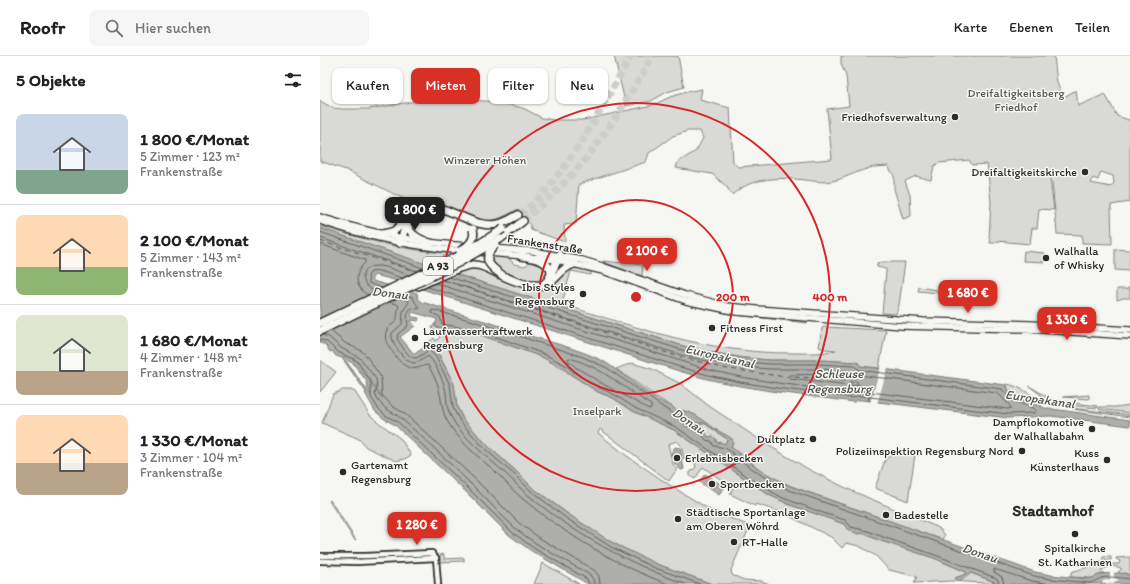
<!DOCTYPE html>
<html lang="de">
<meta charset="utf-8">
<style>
body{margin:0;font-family:Itim,sans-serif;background:#f6f6f6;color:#202124;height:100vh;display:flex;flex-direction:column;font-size:15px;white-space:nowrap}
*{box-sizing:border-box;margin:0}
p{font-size:13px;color:#757577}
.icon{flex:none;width:22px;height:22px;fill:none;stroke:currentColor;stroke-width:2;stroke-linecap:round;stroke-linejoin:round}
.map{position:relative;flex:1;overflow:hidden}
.sheet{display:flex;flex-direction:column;background:#fff;width:320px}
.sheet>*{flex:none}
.top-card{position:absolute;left:12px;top:12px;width:380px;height:36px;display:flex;gap:8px}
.price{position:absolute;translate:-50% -34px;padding:0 9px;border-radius:8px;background:#d93025;color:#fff;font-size:13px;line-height:26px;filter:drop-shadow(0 1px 2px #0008)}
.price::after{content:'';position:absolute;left:50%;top:24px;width:12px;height:9px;margin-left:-6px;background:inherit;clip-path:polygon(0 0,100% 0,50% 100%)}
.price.current{background:#222;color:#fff}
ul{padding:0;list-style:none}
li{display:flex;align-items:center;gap:12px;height:100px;padding:0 16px}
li+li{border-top:1px solid #e0e0e0}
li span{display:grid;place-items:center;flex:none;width:112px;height:80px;border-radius:8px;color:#555}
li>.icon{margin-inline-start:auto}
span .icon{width:48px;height:48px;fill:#fffc;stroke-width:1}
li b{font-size:17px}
h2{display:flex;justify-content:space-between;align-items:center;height:48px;padding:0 16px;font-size:17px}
.tag{padding:0 14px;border-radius:8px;background:#fff;box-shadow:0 1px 3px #0004;font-size:14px;line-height:36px}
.tag.current{background:#d93025;color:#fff}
header{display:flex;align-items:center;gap:24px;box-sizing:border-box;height:56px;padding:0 20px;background:#fff;border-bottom:1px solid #e0e0e0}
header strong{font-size:19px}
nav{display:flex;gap:22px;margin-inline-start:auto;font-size:14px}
.search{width:280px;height:36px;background:#f6f6f6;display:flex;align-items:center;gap:10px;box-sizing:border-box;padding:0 14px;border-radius:8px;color:#757577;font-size:15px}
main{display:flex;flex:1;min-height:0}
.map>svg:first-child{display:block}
</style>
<header>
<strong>Roofr</strong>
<div class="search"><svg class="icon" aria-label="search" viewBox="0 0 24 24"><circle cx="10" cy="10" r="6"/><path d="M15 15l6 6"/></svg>Hier suchen</div>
<nav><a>Karte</a><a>Ebenen</a><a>Teilen</a></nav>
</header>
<main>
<section class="sheet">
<h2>5 Objekte<svg class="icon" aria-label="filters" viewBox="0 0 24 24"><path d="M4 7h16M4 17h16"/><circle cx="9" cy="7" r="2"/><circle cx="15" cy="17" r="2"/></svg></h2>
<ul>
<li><span style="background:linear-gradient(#c9d6e8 70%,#7fa58c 0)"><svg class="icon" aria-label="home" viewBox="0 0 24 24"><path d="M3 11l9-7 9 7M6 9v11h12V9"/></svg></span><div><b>1 800 €/Monat</b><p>5 Zimmer · 123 m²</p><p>Frankenstraße</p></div></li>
<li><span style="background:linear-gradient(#ffd9b3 65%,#8fb573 0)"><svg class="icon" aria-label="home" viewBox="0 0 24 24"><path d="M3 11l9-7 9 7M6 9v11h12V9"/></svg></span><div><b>2 100 €/Monat</b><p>5 Zimmer · 143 m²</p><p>Frankenstraße</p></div></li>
<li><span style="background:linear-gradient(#dfe7d0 70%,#b9a48a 0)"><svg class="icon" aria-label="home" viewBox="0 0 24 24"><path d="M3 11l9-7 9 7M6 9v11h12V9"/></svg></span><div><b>1 680 €/Monat</b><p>4 Zimmer · 148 m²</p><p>Frankenstraße</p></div></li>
<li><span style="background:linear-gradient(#ffd9b3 60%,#b9a48a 0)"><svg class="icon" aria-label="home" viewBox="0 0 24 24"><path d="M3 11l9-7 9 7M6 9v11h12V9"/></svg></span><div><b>1 330 €/Monat</b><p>3 Zimmer · 104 m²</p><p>Frankenstraße</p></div></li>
</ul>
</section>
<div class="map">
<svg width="810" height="528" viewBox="0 0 810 528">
<rect width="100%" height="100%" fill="#f6f6f2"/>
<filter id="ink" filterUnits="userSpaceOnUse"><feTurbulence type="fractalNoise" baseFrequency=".025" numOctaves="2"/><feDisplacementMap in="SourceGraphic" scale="8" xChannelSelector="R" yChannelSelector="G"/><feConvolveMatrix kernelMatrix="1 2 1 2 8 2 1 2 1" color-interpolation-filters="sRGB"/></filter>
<g filter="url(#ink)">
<g fill="#d9d9d5" stroke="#828280" fill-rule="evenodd">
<path d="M294 0H358L364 31 347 36 331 45 306 50Z"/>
<path d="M521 0H734L737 27 744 41 756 34 758 50 785 38 797 60 809 64 810 66V146L791 149 792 188 762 187V179L737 178 732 125 730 123 734 154 719 153 717 172H712L710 188 677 185 675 187H670L671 183H669L671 146 667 108 652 109 649 104 619 107 614 110 611 124 596 120 585 125 590 139 591 160 583 163 574 133V120L568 110C561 111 554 110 547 113 535 116 524 123 512 125 503 127 494 125 485 124 459 121 432 121 412 139L406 130 392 118 356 112 358 106 376 95 383 82 380 75H368L353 80 329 97 326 106 259 128 256 168 244 169 245 186 211 174 210 169 196 154C180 163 168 169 149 161 143 158 136 154 129 151 116 147 105 149 92 151L88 145 26 114 0 105V45L13 52 22 53H49L114 42 181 46 205 53 222 62 234 64H263L333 49 350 41 366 36 382 33 380 44 410 52 413 106 418 111 512 103 507 53 529 50 526 20 521 8ZM781 116 793 120 794 127 791 131 771 127 773 122 778 124Z"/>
<path d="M0 170C42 183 85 195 129 197L107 209 0 172Z"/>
<path d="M795 193 810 194 809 215 795 214Z"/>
<path d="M704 195 725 197 724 206 703 205Z"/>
<path d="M170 199 188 201 194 208 205 210 212 204 228 211V220C226 222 223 225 221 226 208 229 182 216 172 209Z"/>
<path d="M283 205 323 209 322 220 283 206Z"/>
<path d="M560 206H585L579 249 576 258 562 257 566 216V213L557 211V207L559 208Z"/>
<path d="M156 210C172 216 212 235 227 232 239 229 241 214 253 212 259 211 266 213 272 214L270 219 251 215 242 248C317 272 393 298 473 297 487 297 502 298 516 294L504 293 499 291 502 272 504 271 566 274 559 312 540 310 537 306 499 304H450L424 302 384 295 363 290 132 217Z"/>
<path d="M599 231 629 236V238L598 235Z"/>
<path d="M809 231H810V242H803L797 244V233H808Z"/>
<path d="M373 248 464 263 487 265V267L415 259 372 250Z"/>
<path d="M115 267V271L158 278 222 301 245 314 250 318 278 336 293 342 313 355 354 374 449 439 468 448 524 468C529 475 532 475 540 478L542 477 561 485 614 502 646 516V518L635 522 638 525 642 524 651 517 680 528 630 525 594 527 597 521 595 520 569 514 556 500 539 490 526 487 522 492 511 481 463 457 436 448 435 450 410 438 413 432 383 411 375 423 370 420V416L372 415 376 411 374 404 371 402 364 403 361 389 357 385 348 388 353 409 357 413 349 425 280 373 278 377 307 400 351 430 392 455 430 470 411 514 412 519 424 524 442 525 449 528H392L337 508 308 495 282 481 248 458 213 432 198 417 169 391 143 363 137 351 134 328 119 299 109 286 114 282 116 285 120 281 112 272Z"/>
<path d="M0 304 16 316 0 336Z"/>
<path d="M312 307 332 313 361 328 389 350 446 388 490 414 530 434 619 472 625 479 623 484 471 430 445 417 412 392 410 390 412 383C407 379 401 377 395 373 384 365 372 354 356 354L296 313Z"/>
<path d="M687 328C699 330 712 339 722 346L721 351C708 347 688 344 687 328Z"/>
<path d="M709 330 733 344 778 350 777 352 738 348 725 342Z"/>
<path d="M23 334H31L35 336 50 359 58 366 81 383 91 399 85 403 76 405 46 391 39 383 2 367 13 338Z"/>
<path d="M769 339V343L743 341Z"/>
<path d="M810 349V357L779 353V351H795Z"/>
<path d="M752 352 810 359V361L758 354Z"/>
<path d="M377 367H384L407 383 405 389 396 386V383L388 381 384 374 377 370Z"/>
<path d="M574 396 595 399 588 445 555 432 565 404Z"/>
<path d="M10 444 36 484 34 483 9 445Z"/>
<path d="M124 498V503L144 502V505L120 506V499Z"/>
<path d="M783 501H791V504L784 505 785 508H799L800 505 796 503V502L810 501V519L805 517 799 518 798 516 802 513C796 509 787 510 781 515L784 517 772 522 751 521V516L782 507Z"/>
<path d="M223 507 259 528H214Z"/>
</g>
<g fill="#aeaeab" stroke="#7a7a78" fill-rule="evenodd">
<path d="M0 172 132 217 363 290 384 295 424 302 450 304H499L538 306 540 310 686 329 689 336 693 341 725 352 810 364V370L731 360 688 362 542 344H538L534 346 457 336 420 330 387 323 359 315 74 224 55 219 52 221V224L56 226 97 237 98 243 102 246C140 258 177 268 214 281 237 288 261 294 283 305 296 312 341 350 352 350L356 354C372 354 383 364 395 373 401 377 407 379 412 383L413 386 411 391C429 407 448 420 470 430L715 516 731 519 769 523C774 522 777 519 781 518 789 517 803 516 810 519V528H680L651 517 645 522 638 525 635 524V522L646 518V516L614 502 561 485 542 477 538 478 527 473 524 468 468 448 449 439 354 374 313 355 293 342 278 336 250 318 245 314 222 301 158 278 115 271 117 263 92 256 91 259 93 261 99 262 98 265 92 264 91 265 95 270 80 281 94 298 110 288 119 299 134 328 137 351 143 363 169 391 198 417 213 432 248 458 293 487 337 508 392 528H268L213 496 189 479 145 435 95 388 75 369 63 362 55 355 45 337 46 336 22 302 16 300 12 295 10 296 5 288H2L0 286ZM23 301H25L28 305 33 307 47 326 48 333 51 337 50 338ZM32 302H34L62 341V342ZM377 367H384L407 383 405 388 400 386 398 387 396 386V383L393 380 388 381 384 374 377 370Z"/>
<path d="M355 391 360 392 364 413 361 414 357 409H355L354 402 352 401 351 397Z"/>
<path d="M385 418 405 431 399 439 379 426Z"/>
</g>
<g fill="#f6f6f2">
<path d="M561 310 568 311 557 348 550 347Z"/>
<path d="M782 516H797L794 517V522L799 524 793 528 783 527 782 526 783 525 790 523V517Z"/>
</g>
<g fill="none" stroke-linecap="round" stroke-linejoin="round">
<g stroke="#5f5f5e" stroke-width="1">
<path d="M0 176 103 212"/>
<path d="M0 182 97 215"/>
<path d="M0 188 45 204V207C34 216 34 232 48 239"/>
<path d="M115 227 389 314 421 321 458 327 531 337 542 335 688 353 691 352C690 349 679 338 677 337L539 319 532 315 499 313H449L423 311 382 304 361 299 123 224"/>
<path d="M108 231 360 311 388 319 420 326 457 332 533 342 537 340H542L688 358 714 357 716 355 715 353 691 344 682 333 540 314 534 310 499 308H450L424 306 383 299 362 294 129 221"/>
<path d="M62 232 49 227 48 220 51 216 60 215 82 222"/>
<path d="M55 235C40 230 38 211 55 210 65 209 79 216 89 219"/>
<path d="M85 238 93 241 95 246 100 252 98 253 92 252C86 255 87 264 88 270L78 278 77 283C81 288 88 302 95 302 99 302 105 296 109 294L116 301 130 329 133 352 140 365 166 394 196 420 211 435 246 462 291 491 335 512 380 528"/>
<path d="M78 242 88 244 89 246 83 255 82 268 72 277C70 286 84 305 93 307 99 307 103 303 108 300 114 304 123 324 125 332 127 338 126 346 128 353 129 358 133 364 136 369 150 387 167 401 184 416 192 423 199 432 208 439 254 478 308 507 365 528"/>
<path d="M70 246 77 248 79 250C77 254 78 261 76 265 75 267 71 269 69 271 60 282 70 292 76 301 80 306 84 310 90 312 97 314 102 309 108 309 112 317 118 326 119 334 123 349 121 357 131 371 143 389 160 402 176 416 185 425 194 436 204 444 247 479 296 509 348 528"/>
<path d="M11 275 25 287 40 294 45 298 61 321 62 339 72 350 85 358 106 377 156 424 199 467 221 483 274 514 279 520 280 528"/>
<path d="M2 279 9 281 21 292 40 302 56 323 57 332 55 338C61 354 72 354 83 364 107 385 130 407 152 429 167 443 180 459 195 472 218 491 245 504 270 519L273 523 274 528"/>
<path d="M0 284 6 285 18 296 37 305 51 325V341L58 352 65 359 78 366 98 385 148 432 192 476 215 493 267 523 269 528"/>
<path d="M250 302C283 312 303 331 331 349V352L329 353 283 328 257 312 248 305V303Z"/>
<path d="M470 319C486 319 528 315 538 327L537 329 530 330 470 323 468 321Z"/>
<path d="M679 528 678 524 676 522 615 499 563 481 548 475 531 471 525 464 506 458 463 442 438 428 356 371 315 352 295 339 280 332 253 316 247 310 224 298 160 275 122 268 120 261 112 257 111 255 113 254 153 265 263 301 287 312 344 352 354 358 360 359 366 370 373 371 381 377 386 384 391 385 394 390 406 392 427 409 443 420 469 434 714 520 731 523 769 527C774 526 777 524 781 522 789 520 802 522 810 523"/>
<path d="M684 528 682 521 674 516V513L712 525 731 528"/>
</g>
<g stroke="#525251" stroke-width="1" stroke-dasharray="5 4" stroke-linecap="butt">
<path d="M0 185 98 216"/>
<path d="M120 223 357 300 403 312 466 321 503 322 531 326 544 331 548 336 549 345"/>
</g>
<g stroke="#cdcdca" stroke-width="7" stroke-dasharray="7 3.5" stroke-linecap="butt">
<path d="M200 159C249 118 279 55 311 0"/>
<path d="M203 165C230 142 256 117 277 88 298 60 315 30 333 0"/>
</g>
<defs>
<g id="tertiary">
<path d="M0 500H45L112 497 116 502 118 528"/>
<path d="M0 505 37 506 116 502"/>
</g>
<g id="secondary">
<path d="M0 161C48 176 98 187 149 190"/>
<path d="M0 165C46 181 94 191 143 195"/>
<path d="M169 192 213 195 262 204 282 210 365 239 407 250 436 253 603 265 710 268 810 274"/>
<path d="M157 196 205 200"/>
<path d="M217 201 241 205 283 215 366 245 417 256 582 270 708 273 810 280"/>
</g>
<g id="motorway">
<path d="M87 166C89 179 99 183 110 187"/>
<path d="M62 178C66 177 70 177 74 175 86 167 84 153 104 151 132 148 154 176 182 167 187 165 193 162 198 159"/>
<path d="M180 183 203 165"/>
<path d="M80 187 89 160"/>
<path d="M201 200C212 202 228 203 231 216"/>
<path d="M224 228 228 224 240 199"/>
<path d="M98 230C111 225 144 207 155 209 161 209 167 212 173 215 187 222 205 231 222 229 236 228 239 212 254 208"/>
<path d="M0 267 50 243"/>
<path d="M0 275 59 246"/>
</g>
</defs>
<use href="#tertiary" stroke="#2b2b2b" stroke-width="8"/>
<use href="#secondary" stroke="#2b2b2b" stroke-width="8"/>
<use href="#motorway" stroke="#2b2b2b" stroke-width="10"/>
<use href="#tertiary" stroke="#f6f6f2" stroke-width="4.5"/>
<use href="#secondary" stroke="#f6f6f2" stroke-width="5.5"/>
<use href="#motorway" stroke="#f6f6f2" stroke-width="7"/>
<defs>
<g id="motorway-bridge">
<path d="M175 189C161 203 169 210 182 219"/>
<path d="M140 195C148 190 156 184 153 173"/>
<path d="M50 243 146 196 183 173"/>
<path d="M55 248 140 206 180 183"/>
</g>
</defs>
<use href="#motorway-bridge" stroke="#2b2b2b" stroke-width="10" stroke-linecap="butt"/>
<use href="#motorway-bridge" stroke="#f6f6f2" stroke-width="7"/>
</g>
</g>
<g fill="none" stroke="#d62828" stroke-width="2">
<circle cx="316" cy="241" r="97"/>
<circle cx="316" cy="241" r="194"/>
</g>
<g fill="#2b2b2b" stroke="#f6f6f2" stroke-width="1.5">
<circle cx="635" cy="61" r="4"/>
<circle cx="765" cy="116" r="4"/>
<circle cx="726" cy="202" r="4"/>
<circle cx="263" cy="238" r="4"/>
<circle cx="392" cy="272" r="4"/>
<circle cx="95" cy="282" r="4"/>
<circle cx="772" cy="373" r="4"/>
<circle cx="493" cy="383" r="4"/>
<circle cx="702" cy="395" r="4"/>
<circle cx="357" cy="402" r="4"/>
<circle cx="787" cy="404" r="4"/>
<circle cx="23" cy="416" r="4"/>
<circle cx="392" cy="428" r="4"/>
<circle cx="566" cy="459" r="4"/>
<circle cx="358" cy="463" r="4"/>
<circle cx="755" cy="478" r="4"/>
<circle cx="414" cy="486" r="4"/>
</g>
<g text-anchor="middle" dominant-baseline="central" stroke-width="3" stroke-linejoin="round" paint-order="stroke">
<rect fill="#f6f6f2" stroke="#686867" stroke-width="1" x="103" y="201" width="30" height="18" rx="3"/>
<g font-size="11" font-weight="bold" fill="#2b2b2b">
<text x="118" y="210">A 93</text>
</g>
<g font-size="12" fill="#565656" stroke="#f6f6f2">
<text x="696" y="37">Dreifaltigkeitsberg<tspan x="696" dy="14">Friedhof</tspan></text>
<text x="165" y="104">Winzerer Höhen</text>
<text x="277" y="355">Inselpark</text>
</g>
<g font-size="12" fill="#2b2b2b" stroke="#f6f6f2" text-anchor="start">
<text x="627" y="61" text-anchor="end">Friedhofsverwaltung</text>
<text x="757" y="116" text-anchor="end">Dreifaltigkeitskirche</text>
<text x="734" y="195">Walhalla<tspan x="734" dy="14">of Whisky</tspan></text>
<text x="255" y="231" text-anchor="end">Ibis Styles<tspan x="255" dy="14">Regensburg</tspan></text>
<text x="400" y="272">Fitness First</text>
<text x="103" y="275">Laufwasserkraftwerk<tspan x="103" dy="14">Regensburg</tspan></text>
<text x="764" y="366" text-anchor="end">Dampflokomotive<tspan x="764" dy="14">der Walhallabahn</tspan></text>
<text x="485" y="383" text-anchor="end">Dultplatz</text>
<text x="694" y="395" text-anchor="end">Polizeiinspektion Regensburg Nord</text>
<text x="779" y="397" text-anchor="end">Kuss<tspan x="779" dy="14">Künsterlhaus</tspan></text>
<text x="365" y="402">Erlebnisbecken</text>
<text x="31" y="409">Gartenamt<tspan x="31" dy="14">Regensburg</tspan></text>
<text x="400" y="428">Sportbecken</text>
<text x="366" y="456">Städtische Sportanlage<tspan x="366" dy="14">am Oberen Wöhrd</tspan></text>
<text x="574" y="459">Badestelle</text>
<text x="422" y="486">RT-Halle</text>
<text x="755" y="492" text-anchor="middle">Spitalkirche<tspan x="755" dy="14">St. Katharinen</tspan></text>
</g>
<g font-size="12" fill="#2b2b2b" stroke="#f6f6f2">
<text transform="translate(225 188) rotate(9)">Frankenstraße</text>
</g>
<g font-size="13" font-style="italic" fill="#525251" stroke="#f6f6f2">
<text transform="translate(70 237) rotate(7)">Donau</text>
<text transform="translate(400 300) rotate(13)">Europakanal</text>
<text x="519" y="317">Schleuse<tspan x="519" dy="15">Regensburg</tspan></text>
<text transform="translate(720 343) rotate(8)">Europakanal</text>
<text transform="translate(369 365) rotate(34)">Donau</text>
<text transform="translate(660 497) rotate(19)">Donau</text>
</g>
<g font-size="16" font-weight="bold" fill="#2b2b2b" stroke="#f6f6f2">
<text x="733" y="454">Stadtamhof</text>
</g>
</g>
<circle cx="316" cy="241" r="6" fill="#d62828" stroke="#f6f6f2" stroke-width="2"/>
<g font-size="12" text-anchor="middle" font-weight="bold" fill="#d62828" stroke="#f6f6f2" stroke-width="3" stroke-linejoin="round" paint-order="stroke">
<text x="413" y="245">200 m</text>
<text x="510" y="245">400 m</text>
</g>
</svg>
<b class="price current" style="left:95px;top:175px">1 800 €</b>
<b class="price" style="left:327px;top:216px">2 100 €</b>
<b class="price" style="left:648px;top:258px">1 680 €</b>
<b class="price" style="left:747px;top:285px">1 330 €</b>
<b class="price" style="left:97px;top:490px">1 280 €</b>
<div class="top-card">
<a class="tag">Kaufen</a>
<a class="tag current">Mieten</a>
<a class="tag">Filter</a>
<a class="tag">Neu</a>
</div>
</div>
</main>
